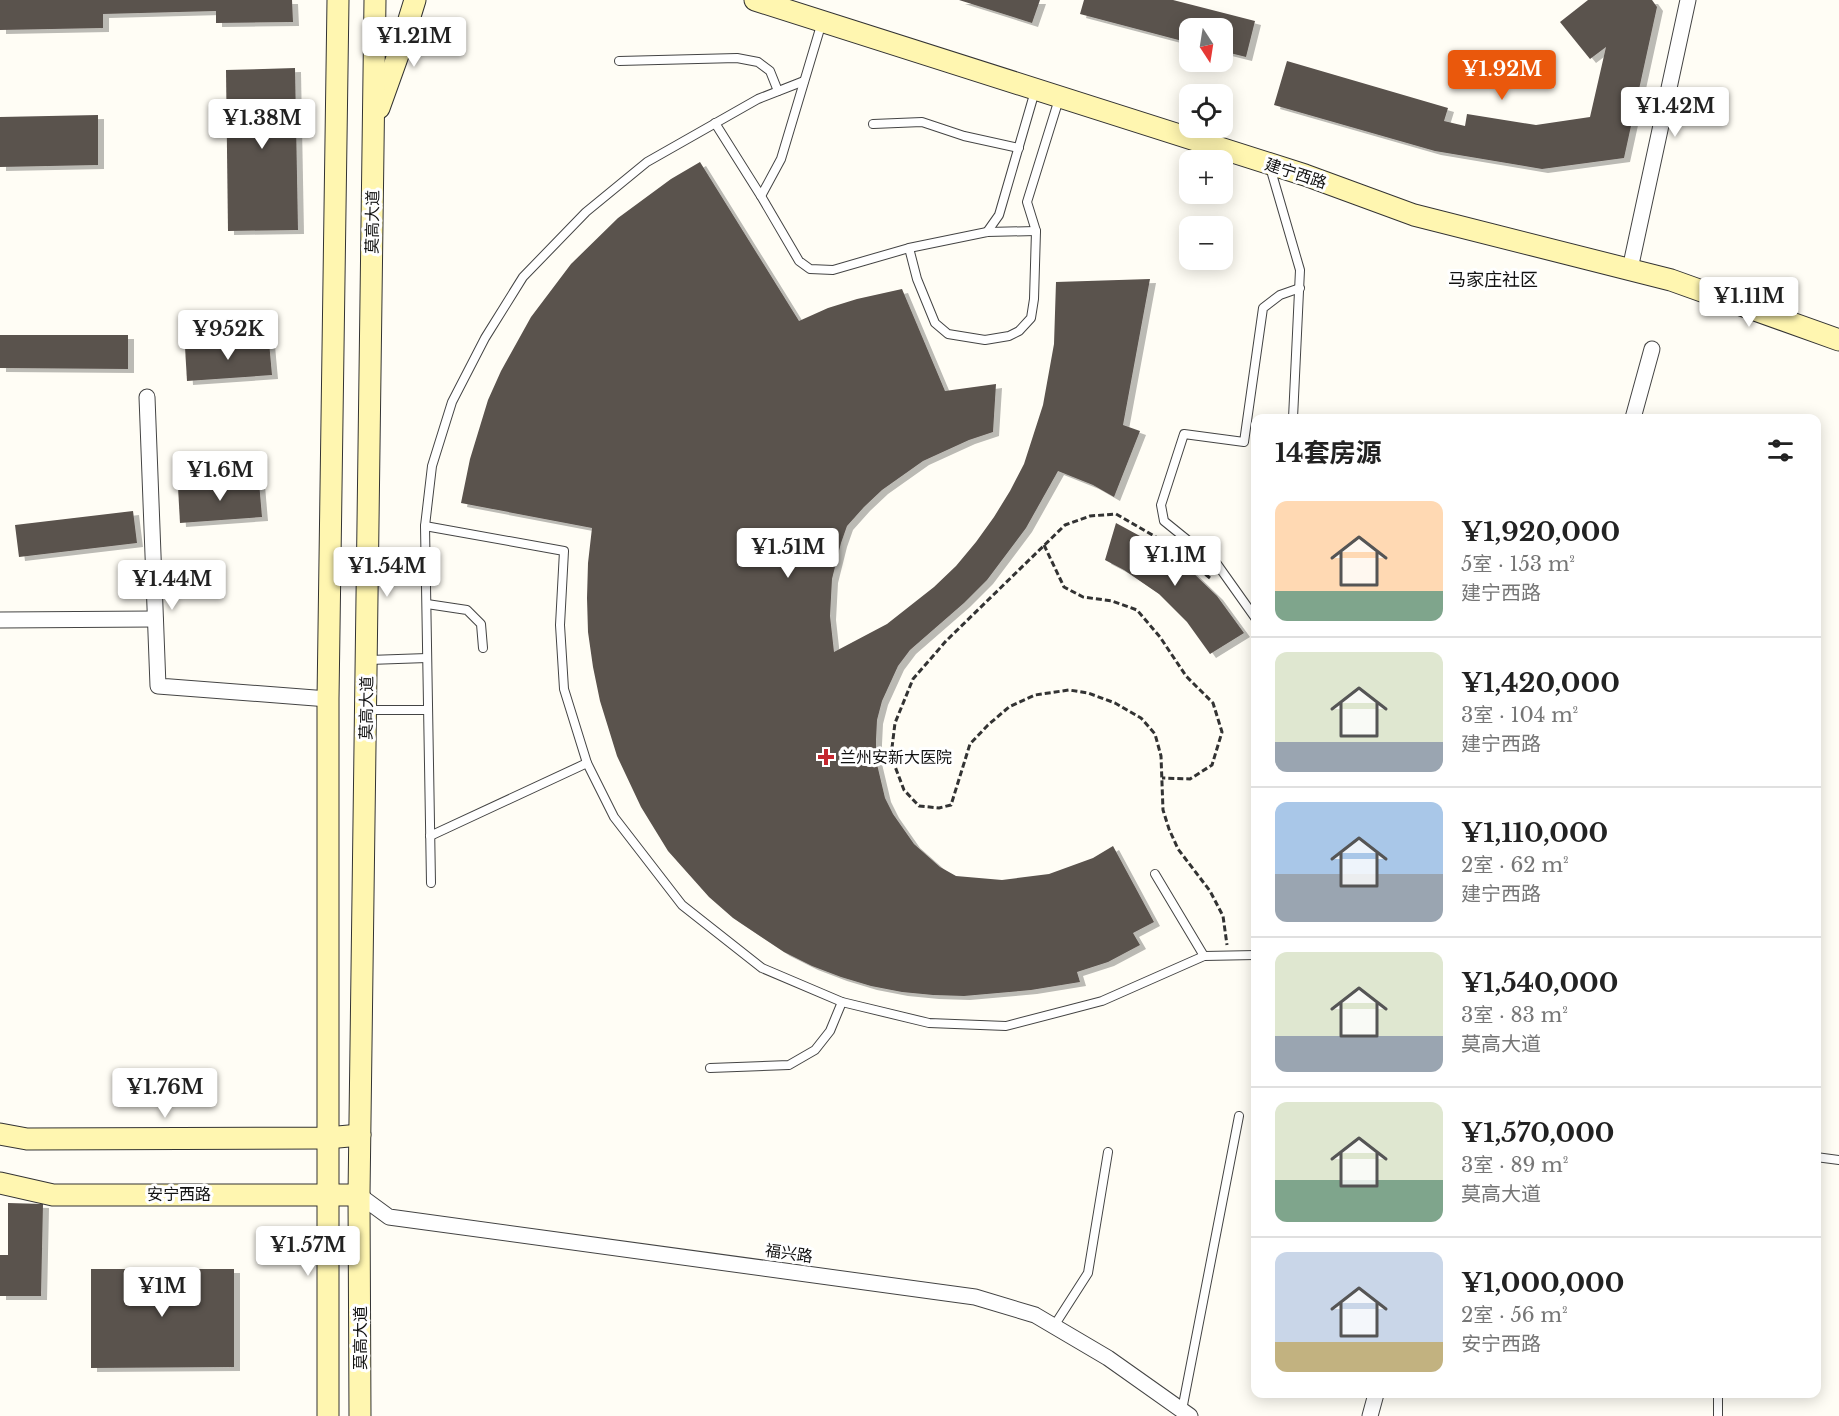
<!DOCTYPE html>
<html lang="zh">
<meta charset="utf-8">
<style>
body{margin:0;font-family:"Libre Baskerville","Noto Sans SC",serif;background:#f6f6f6;color:#222;height:100vh;display:flex;flex-direction:column;font-size:22px;white-space:nowrap}
*{box-sizing:border-box;margin:0}
p{font-size:20px;color:#767676}
.icon{flex:none;width:33px;height:33px;fill:none;stroke:currentColor;stroke-width:2;stroke-linecap:round;stroke-linejoin:round}
.map{position:relative;flex:1;overflow:hidden}
.side{position:absolute;left:1251px;top:414px;width:570px;height:984px;display:flex;flex-direction:column;background:#fff;border-radius:12px;box-shadow:0 3px 15px #0003}
.side>*{flex:none}
.needle{width:39px;rotate:168deg}
.tools{position:absolute;left:1179px;top:18px;display:grid;gap:12px}
.tools a{display:grid;place-items:center;width:54px;height:54px;border-radius:12px;background:#fff;box-shadow:0 3px 15px #0003;font-size:30px}
.price{position:absolute;translate:-50% -51px;padding:0 14px;border-radius:6px;background:#fff;color:#222;font-size:20px;line-height:39px;filter:drop-shadow(0 2px 3px #0008)}
.price::after{content:'';position:absolute;left:50%;top:36px;width:18px;height:14px;margin-left:-9px;background:inherit;clip-path:polygon(0 0,100% 0,50% 100%)}
.price.selected{background:#ea580c;color:#fff}
ul{padding:0;list-style:none}
li{display:flex;align-items:center;gap:18px;height:150px;padding:0 24px}
li+li{border-top:2px solid #e0e0e0}
li span{display:grid;place-items:center;flex:none;width:168px;height:120px;border-radius:12px;color:#555}
li>.icon{margin-inline-start:auto}
span .icon{width:72px;height:72px;fill:#fffc;stroke-width:1}
li b{font-size:26px}
h2{display:flex;justify-content:space-between;align-items:center;height:72px;padding:0 24px;font-size:26px}
.map>svg:first-child{display:block}
</style>
<div class="map">
<svg width="1839" height="1416" viewBox="0 0 1839 1416">
<defs>
<filter id="shadow"><feDropShadow dx="6" dy="4" stdDeviation="0" flood-color="#0004"/></filter>
</defs>
<rect width="100%" height="100%" fill="#fffdf5"/>
<g fill="#5a524d" filter="url(#shadow)">
<path d="M0 0H292L293 22 216 23V11L103 14V28L0 30Z"/>
<path d="M959 0H1040L1032 23Z"/>
<path d="M1084 0H1173L1255 21 1246 57 1222 51V28H1190V43L1080 14Z"/>
<path d="M1588 0H1652L1657 7 1624 158 1542 169 1435 151 1274 105 1287 61 1448 108 1444 121 1465 126 1467 114 1536 125 1590 117 1606 47 1590 59 1560 22Z"/>
<path d="M295 68 298 230 228 231 226 70Z"/>
<path d="M98 115V165L0 167V117Z"/>
<path d="M700 162 799 321 828 308 857 299 902 289 945 391 996 384 993 432 969 440 923 461 882 490 864 507 847 526 841 543 832 579 830 616 834 652 887 624 934 587 956 566 976 542 994 517 1010 491 1024 464 1043 405 1054 344 1056 282 1150 279 1123 425 1140 431 1114 497 1093 485 1058 471 1026 528 987 580 964 603 910 650 898 666 882 701 877 720 876 740V760L885 798 893 814 914 844 940 867 956 876 1002 880 1049 874 1093 858 1113 846 1154 922 1133 933 1140 945 1108 962 1077 972 1080 982 1031 990 964 996 933 995 902 992 871 986 841 977 812 966 784 952 733 918 709 897 668 851 641 807 617 756 600 701 593 667 588 632 587 598 588 563 592 528 461 503 470 459 488 400 501 371 531 317 571 264 618 218 671 179Z"/>
<path d="M0 335H128V369L0 368Z"/>
<path d="M269 342 272 375 187 381 185 347Z"/>
<path d="M259 482 262 517 180 523 178 487Z"/>
<path d="M133 511 137 543 19 557 15 525Z"/>
<path d="M1116 523 1162 548 1184 564 1217 596 1244 633 1210 654 1187 622 1159 594 1124 570 1105 560Z"/>
<path d="M8 1203 43 1204 41 1296H0V1255H8Z"/>
<path d="M91 1269H234V1367L91 1368Z"/>
</g>
<g fill="none" stroke-linecap="round" stroke-linejoin="round">
<defs>
<g id="lane">
<path d="M619 61 737 58 758 62 770 71 778 91"/>
<path d="M715 123 761 196 799 261 810 269 833 270 909 248 987 232 1036 231"/>
<path d="M873 124 922 122 964 136 1019 148"/>
<path d="M1270 167 1300 270 1293 418"/>
<path d="M761 196 781 159 822 22"/>
<path d="M987 232 999 215 1035 91"/>
<path d="M909 248 917 279 935 323 948 334 985 340 1009 336 1019 331 1031 318 1034 299 1036 231 1027 202 1059 99"/>
<path d="M425 526 564 551 560 625 564 689 587 763 614 817 682 905 762 968 842 1002 929 1023 1006 1026 1102 1001 1204 956 1256 955"/>
<path d="M427 604 467 610 481 624 483 648"/>
<path d="M1256 619 1217 564 1164 521 1161 505 1184 434 1244 442 1263 308 1280 295 1300 288"/>
<path d="M369 660 427 658"/>
<path d="M367 710H428"/>
<path d="M430 836 587 763"/>
<path d="M1155 874 1204 956"/>
<path d="M431 883 425 526 432 466 452 402 485 338 523 277 586 212 647 162 758 99 804 81"/>
<path d="M710 1068 789 1065 815 1050 830 1031 842 1002"/>
<path d="M1816 1157 1839 1160"/>
<path d="M1054 1326 1088 1273 1108 1152"/>
<path d="M1718 1394V1416"/>
<path d="M1182 1410 1239 1116"/>
</g>
<g id="street">
<path d="M1630 269 1688 0"/>
<path d="M147 397 158 686 328 699"/>
<path d="M1633 418 1652 349"/>
<path d="M0 620 155 619"/>
<path d="M359 1195 389 1217 975 1297 1035 1315 1108 1358 1190 1416"/>
<path d="M1370 1416 1376 1394"/>
</g>
<g id="secondary">
<path d="M755 0 1305 175 1414 215 1671 280 1839 340"/>
<path d="M379 108 398 55 415 0"/>
<path d="M0 1134 27 1139 327 1138 360 1135"/>
<path d="M0 1183 53 1195H359"/>
<path d="M328 1416V699L338 0"/>
<path d="M360 1416 359 1195 375 0"/>
</g>
</defs>
<use href="#lane" stroke="#444" stroke-width="10"/>
<use href="#street" stroke="#444" stroke-width="17"/>
<use href="#secondary" stroke="#333" stroke-width="23"/>
<g stroke="#333" stroke-width="3" stroke-dasharray="6 3" stroke-linecap="butt">
<path d="M1044 545 1064 587 1083 597 1112 601 1137 610 1160 637 1186 676 1213 703 1222 732 1212 765 1190 779 1162 778"/>
<path d="M1210 578 1168 544 1116 514 1090 516 1065 525 946 641 913 679 895 723 891 756 904 790 919 806 939 808 951 805 970 744 988 725 1009 707 1035 695 1069 690 1088 693 1115 703 1141 718 1155 734 1161 756 1163 810 1169 829 1178 849 1210 891 1223 916 1227 945"/>
</g>
<use href="#lane" stroke="#fff" stroke-width="8"/>
<use href="#street" stroke="#fff" stroke-width="15"/>
<use href="#secondary" stroke="#fff6b0" stroke-width="21"/>
</g>
<path fill="#c4262e" stroke="#fff" stroke-width="2" d="M823 748h6v6h6v6h-6v6h-6v-6h-6v-6h6z"/>
<g text-anchor="middle" dominant-baseline="central" stroke-width="6" stroke-linejoin="round" paint-order="stroke">
<g font-size="16" fill="#111" stroke="#fff">
<text transform="translate(1296 173) rotate(18)">建宁西路</text>
<text transform="translate(372 222) rotate(-89)">莫高大道</text>
<text transform="translate(366 708) rotate(-89)">莫高大道</text>
<text x="179" y="1194">安宁西路</text>
<text transform="translate(789 1253) rotate(8)">福兴路</text>
<text transform="translate(360 1338) rotate(-90)">莫高大道</text>
</g>
<g font-size="16" fill="#111" stroke="#fff" text-anchor="start">
<text x="840" y="757">兰州安新大医院</text>
</g>
<g font-size="18" fill="#111" stroke="#fff">
<text x="1493" y="280">马家庄社区</text>
</g>
</g>
</svg>
<div class="tools">
<a><svg class="needle" viewBox="-14 -14 28 28"><path d="M0-13l5 13h-10z" fill="#e53935"/><path d="M0 13l5-13h-10z" fill="#767676"/></svg></a>
<a><svg class="icon" aria-label="locate" viewBox="0 0 24 24"><circle cx="12" cy="12" r="6"/><path d="M12 2v4M12 18v4M2 12h4M18 12h4"/></svg></a>
<a>+</a>
<a>−</a>
</div>
<b class="price" style="left:414px;top:68px">¥1.21M</b>
<b class="price selected" style="left:1502px;top:101px">¥1.92M</b>
<b class="price" style="left:1675px;top:138px">¥1.42M</b>
<b class="price" style="left:262px;top:150px">¥1.38M</b>
<b class="price" style="left:1749px;top:328px">¥1.11M</b>
<b class="price" style="left:228px;top:361px">¥952K</b>
<b class="price" style="left:220px;top:502px">¥1.6M</b>
<b class="price" style="left:788px;top:579px">¥1.51M</b>
<b class="price" style="left:1175px;top:587px">¥1.1M</b>
<b class="price" style="left:387px;top:598px">¥1.54M</b>
<b class="price" style="left:172px;top:611px">¥1.44M</b>
<b class="price" style="left:165px;top:1119px">¥1.76M</b>
<b class="price" style="left:308px;top:1277px">¥1.57M</b>
<b class="price" style="left:162px;top:1318px">¥1M</b>
<section class="side">
<h2>14套房源<svg class="icon" aria-label="filters" viewBox="0 0 24 24"><path d="M4 7h16M4 17h16"/><circle cx="9" cy="7" r="2"/><circle cx="15" cy="17" r="2"/></svg></h2>
<ul>
<li><span style="background:linear-gradient(#ffd9b3 75%,#7fa58c 0)"><svg class="icon" aria-label="home" viewBox="0 0 24 24"><path d="M3 11l9-7 9 7M6 9v11h12V9"/></svg></span><div><b>¥1,920,000</b><p>5室 · 153 m²</p><p>建宁西路</p></div></li>
<li><span style="background:linear-gradient(#dfe7d0 75%,#9aa5b1 0)"><svg class="icon" aria-label="home" viewBox="0 0 24 24"><path d="M3 11l9-7 9 7M6 9v11h12V9"/></svg></span><div><b>¥1,420,000</b><p>3室 · 104 m²</p><p>建宁西路</p></div></li>
<li><span style="background:linear-gradient(#a9c7e8 60%,#9aa5b1 0)"><svg class="icon" aria-label="home" viewBox="0 0 24 24"><path d="M3 11l9-7 9 7M6 9v11h12V9"/></svg></span><div><b>¥1,110,000</b><p>2室 · 62 m²</p><p>建宁西路</p></div></li>
<li><span style="background:linear-gradient(#dfe7d0 70%,#9aa5b1 0)"><svg class="icon" aria-label="home" viewBox="0 0 24 24"><path d="M3 11l9-7 9 7M6 9v11h12V9"/></svg></span><div><b>¥1,540,000</b><p>3室 · 83 m²</p><p>莫高大道</p></div></li>
<li><span style="background:linear-gradient(#dfe7d0 65%,#7fa58c 0)"><svg class="icon" aria-label="home" viewBox="0 0 24 24"><path d="M3 11l9-7 9 7M6 9v11h12V9"/></svg></span><div><b>¥1,570,000</b><p>3室 · 89 m²</p><p>莫高大道</p></div></li>
<li><span style="background:linear-gradient(#c9d6e8 75%,#c2b280 0)"><svg class="icon" aria-label="home" viewBox="0 0 24 24"><path d="M3 11l9-7 9 7M6 9v11h12V9"/></svg></span><div><b>¥1,000,000</b><p>2室 · 56 m²</p><p>安宁西路</p></div></li>
</ul>
</section>
</div>
